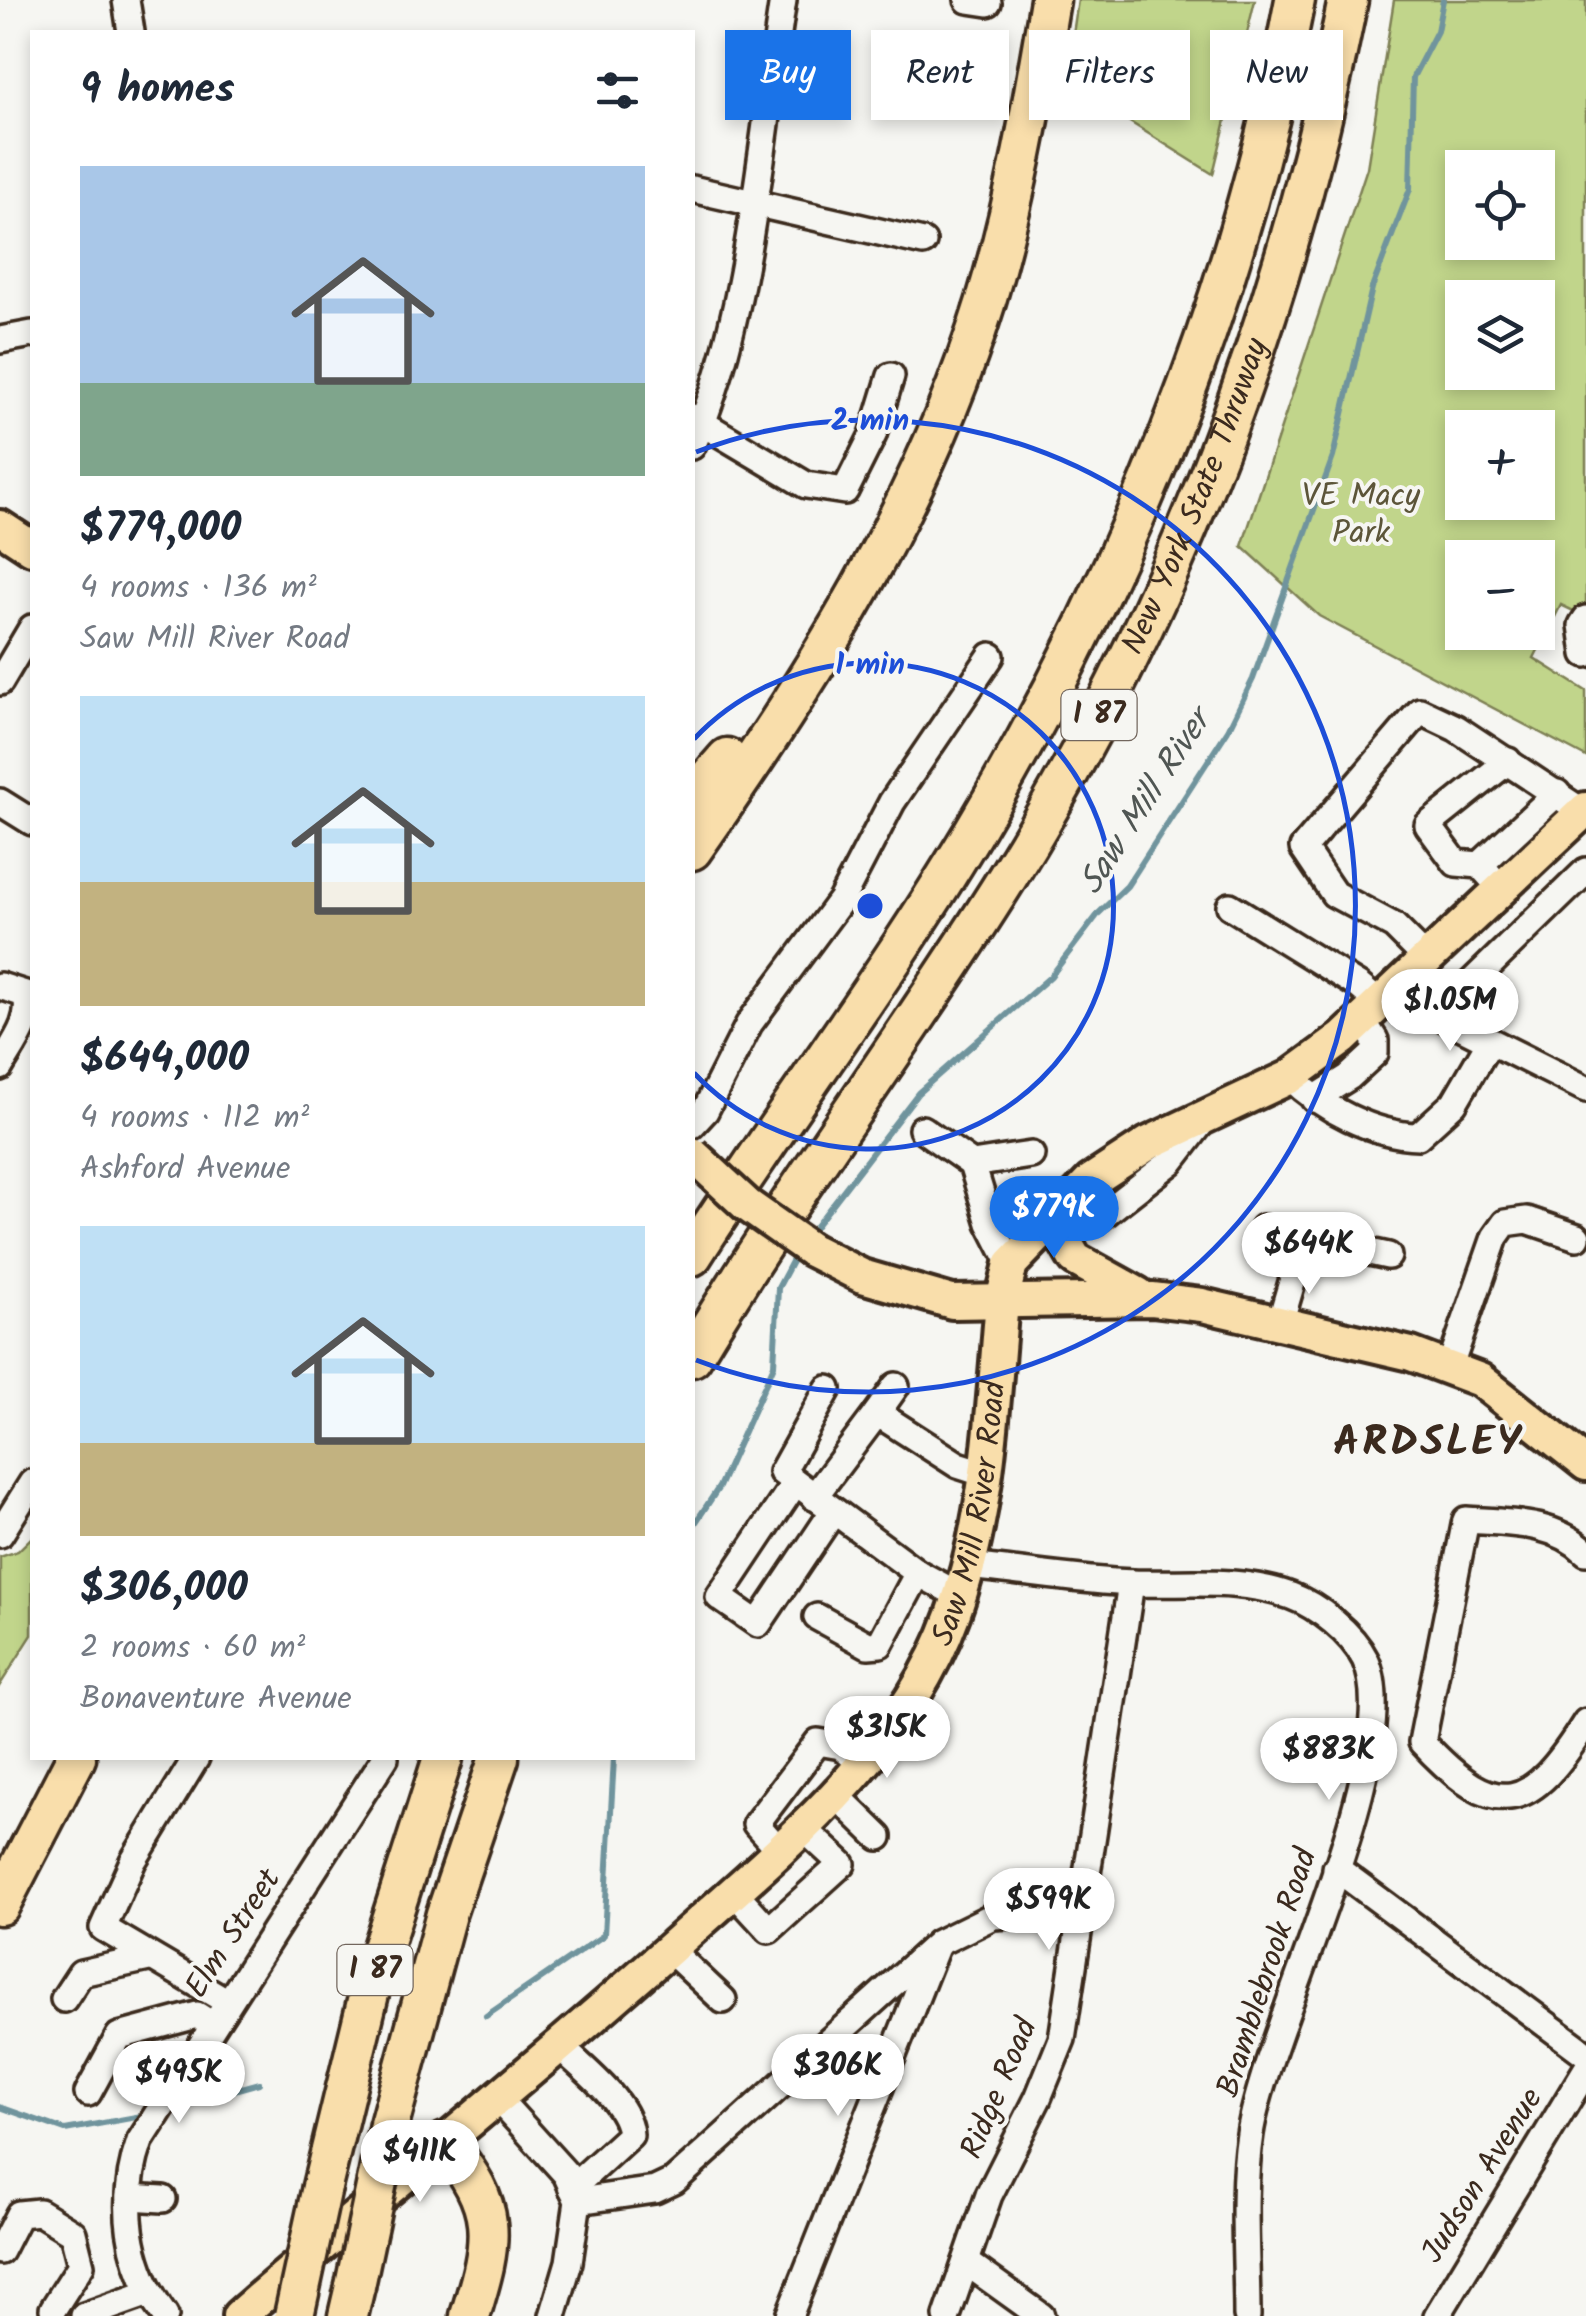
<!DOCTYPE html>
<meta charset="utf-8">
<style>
body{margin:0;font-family:Kalam,sans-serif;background:#f2f2f3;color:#1f2937;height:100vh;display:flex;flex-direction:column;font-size:38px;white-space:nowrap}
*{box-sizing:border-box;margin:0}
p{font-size:32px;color:#747a83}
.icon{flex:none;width:55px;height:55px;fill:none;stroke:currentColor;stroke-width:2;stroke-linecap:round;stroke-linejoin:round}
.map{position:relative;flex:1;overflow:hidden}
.drawer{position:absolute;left:30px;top:30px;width:665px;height:1730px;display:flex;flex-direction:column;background:#fff;border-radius:0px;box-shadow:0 5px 15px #0003}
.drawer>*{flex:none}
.top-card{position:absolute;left:725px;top:30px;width:710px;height:90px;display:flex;gap:20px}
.tools{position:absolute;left:1445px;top:150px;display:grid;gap:20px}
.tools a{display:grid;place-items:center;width:110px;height:110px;border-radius:0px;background:#fff;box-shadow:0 5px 15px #0003;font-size:50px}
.price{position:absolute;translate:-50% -85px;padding:0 22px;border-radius:35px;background:#fff;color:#222;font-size:32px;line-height:65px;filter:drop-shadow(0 2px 5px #0008)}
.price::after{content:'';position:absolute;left:50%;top:60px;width:30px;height:22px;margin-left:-15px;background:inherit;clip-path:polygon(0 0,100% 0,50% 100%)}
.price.selected{background:#1a73e8;color:#fff}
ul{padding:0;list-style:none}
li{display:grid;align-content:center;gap:20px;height:530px;padding:0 50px}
li span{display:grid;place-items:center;height:310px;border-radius:0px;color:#555}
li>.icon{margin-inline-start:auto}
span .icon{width:180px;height:180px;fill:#fffc;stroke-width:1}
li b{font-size:42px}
h2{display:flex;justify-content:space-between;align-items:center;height:120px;padding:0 50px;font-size:42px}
.tag{padding:0 35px;border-radius:0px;background:#fff;box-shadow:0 5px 15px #0003;font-size:35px;line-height:90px}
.tag.selected{background:#1a73e8;color:#fff}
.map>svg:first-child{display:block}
</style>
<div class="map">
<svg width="1586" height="2316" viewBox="0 0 1586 2316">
<rect width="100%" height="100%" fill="#f6f6f2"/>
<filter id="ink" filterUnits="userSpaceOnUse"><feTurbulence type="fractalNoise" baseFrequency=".01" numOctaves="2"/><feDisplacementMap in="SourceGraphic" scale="20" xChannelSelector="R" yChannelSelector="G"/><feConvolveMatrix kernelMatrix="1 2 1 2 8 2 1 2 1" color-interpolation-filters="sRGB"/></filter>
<g filter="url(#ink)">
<g fill="#c1d58b" stroke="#7e8054" stroke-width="2.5" fill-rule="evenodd">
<path d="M1078 0H1255L1213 174 1066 82Z"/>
<path d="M1394 0H1586V617L1561 605 1534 658 1586 691V757L1319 616 1242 546 1367 168ZM1462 168H1538V242H1462ZM1462 298H1538V372H1462ZM1462 428H1538V502H1462ZM1462 558H1538V632H1462Z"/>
<path d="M32 1537V1635L0 1685V1557L18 1551Z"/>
</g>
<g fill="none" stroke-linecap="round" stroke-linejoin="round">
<g stroke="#6f949d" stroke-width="6">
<path d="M809 1235 918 1093 1051 976 1099 913 1127 886 1228 730 1253 679 1333 457 1372 288 1410 189 1413 77 1437 31 1443 0"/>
<path d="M692 1528 719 1487 774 1365 778 1288 796 1254"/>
<path d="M486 2016 604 1935 614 1758"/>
<path d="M0 2107 65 2130 147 2115"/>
<path d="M173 2107 259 2083"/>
</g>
<defs>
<g id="minor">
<path d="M126 0 131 32"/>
<path d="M968 0 988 3"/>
<path d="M692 189 923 242"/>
<path d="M0 340 32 334"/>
<path d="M692 417 806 485 845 491 873 435 891 376"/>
<path d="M692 446C749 325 762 134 783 0"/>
<path d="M1586 619 1582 625 1586 654"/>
<path d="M0 682 32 628"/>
<path d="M0 802 32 822"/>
<path d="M1480 865 1456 863 1428 825 1508 761"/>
<path d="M1490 876 1480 865 1557 793"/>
<path d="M1230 906 1359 986 1381 1005"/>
<path d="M1429 961 1394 926 1334 894 1303 848 1420 711 1456 728 1583 812"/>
<path d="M0 986 25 994C35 1018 12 1046 0 1067"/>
<path d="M1394 993 1586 1089"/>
<path d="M1437 1016 1586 871"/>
<path d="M1290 1077C1321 1108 1374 1135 1418 1136L1454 1103 1489 1043"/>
<path d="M1314 1099 1349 1077 1375 1053V1040L1363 1021"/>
<path d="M692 1125 705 1111 749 1024 841 900 892 802 991 656"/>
<path d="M922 1129 972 1164 1031 1155"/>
<path d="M972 1164 990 1223 1011 1264"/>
<path d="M1051 1217 1102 1216 1171 1162 1205 1118"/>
<path d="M1263 1228 1305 1238"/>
<path d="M1280 1323 1305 1238 1388 1256"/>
<path d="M1450 1366 1495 1237 1505 1223 1527 1220 1577 1237"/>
<path d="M828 1389 782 1472 918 1573 959 1595"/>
<path d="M877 1413 896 1386"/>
<path d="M795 1483 719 1597 758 1624 833 1512"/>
<path d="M814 1497 877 1413 958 1465 983 1473"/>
<path d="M0 1534 32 1483"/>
<path d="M1586 1552C1554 1521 1509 1523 1466 1520L1422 1742C1498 1824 1531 1810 1586 1722"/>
<path d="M967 1566C1022 1571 1078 1581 1133 1583 1187 1585 1240 1577 1291 1596 1318 1606 1352 1633 1365 1659 1409 1749 1266 2027 1250 2134 1241 2192 1247 2257 1247 2316"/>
<path d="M817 1617 868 1645 880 1644 918 1573"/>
<path d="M196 1758 133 1861 103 1928 228 2002"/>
<path d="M834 1793 879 1837"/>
<path d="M779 1850 756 1824 818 1742 841 1746 861 1764"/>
<path d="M1336 1868 1586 2054"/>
<path d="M734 1892 769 1930 842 1864 802 1827"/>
<path d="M670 1950 723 2000"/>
<path d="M64 1999 81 1973 149 1958"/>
<path d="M561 2047C582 2069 629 2102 630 2135L572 2188"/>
<path d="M88 2093 119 2036 197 2015 213 2025"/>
<path d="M498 2099 566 2174 578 2201 569 2262 553 2316"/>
<path d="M129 2197 163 2199"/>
<path d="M578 2201 655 2190 674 2181 938 1943 993 1916 1085 1910"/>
<path d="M0 2251 19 2214 39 2212 73 2233 81 2265 53 2309"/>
<path d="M966 2262 1041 2316"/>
<path d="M84 2316 149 2293"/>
<path d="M165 2316C127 2265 119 2201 140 2141L385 1758"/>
<path d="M789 2316 936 1947"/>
<path d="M947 2316 989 2195 1038 2098 1062 2039 1131 1583"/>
<path d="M1437 2316 1586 2070"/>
</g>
<g id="major">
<path d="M0 527 32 548"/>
<path d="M1051 1217 1075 1259 1138 1294"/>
<path d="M811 1250 862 1276 952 1302 1152 1299 1202 1305 1411 1354 1480 1380 1586 1464"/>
<path id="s1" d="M239 2316C382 2192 531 2074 672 1947 777 1853 904 1752 953 1615 989 1518 993 1404 1002 1301L1011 1264 1091 1181 1149 1143 1290 1077 1343 1038 1586 809"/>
</g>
<g id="highway">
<path d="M692 798 727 758"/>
<path d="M692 850C812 680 923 504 985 304 1015 205 1033 102 1050 0"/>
<path d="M692 1256C783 1114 885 979 972 834 1125 578 1240 294 1295 0"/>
<path id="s2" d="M692 1357C790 1193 906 1040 1007 878 1174 610 1287 309 1348 0"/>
<path d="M0 1905 76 1758"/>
<path d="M389 2125 446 1914 499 1758"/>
<path d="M445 2142C499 2209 495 2236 470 2316"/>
<path d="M322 2187 374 1973 443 1758"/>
<path d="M348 2316 355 2286"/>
</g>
</defs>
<use href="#minor" stroke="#3b2a1e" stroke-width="32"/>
<use href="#major" stroke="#3b2a1e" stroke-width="40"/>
<use href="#highway" stroke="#3b2a1e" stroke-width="45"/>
<use href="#minor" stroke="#f6f6f2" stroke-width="25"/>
<use href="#major" stroke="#f9deab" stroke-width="32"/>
<use href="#highway" stroke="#f9deab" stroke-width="38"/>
<defs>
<path id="major-bridge" d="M692 1154 747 1205 811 1250"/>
<g id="highway-bridge">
<path d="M355 2286 389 2125"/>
<path d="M294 2316 322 2187"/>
</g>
</defs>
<use href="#major-bridge" stroke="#3b2a1e" stroke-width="40" stroke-linecap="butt"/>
<use href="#highway-bridge" stroke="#3b2a1e" stroke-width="45" stroke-linecap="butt"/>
<use href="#major-bridge" stroke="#f9deab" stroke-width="32"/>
<use href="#highway-bridge" stroke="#f9deab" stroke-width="38"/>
</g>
</g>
<g fill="none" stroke="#1d4ed8" stroke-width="5">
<path d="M694 739A243 243 0 1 1 694 1073"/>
<path d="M696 452A486 486 0 1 1 696 1360"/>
</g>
<g text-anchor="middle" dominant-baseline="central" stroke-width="8" stroke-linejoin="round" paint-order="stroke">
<g fill="#f6f6f2" stroke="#73675e" stroke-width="2.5">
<rect x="1061.5" y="690" width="75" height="50" rx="8"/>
<rect x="337.5" y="1945" width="75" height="50" rx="8"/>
</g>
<g font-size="30" font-weight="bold" fill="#3b2a1e">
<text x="1099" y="715">I 87</text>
<text x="375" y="1970">I 87</text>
</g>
<g font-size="32" fill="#3b2a1e" stroke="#f6f6f2">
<text stroke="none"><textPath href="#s2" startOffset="1000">New York State Thruway</textPath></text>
<text stroke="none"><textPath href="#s1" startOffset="1112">Saw Mill River Road</textPath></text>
<text transform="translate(234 1934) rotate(-57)">Elm Street</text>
<text transform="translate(1268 1973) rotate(-72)">Bramblebrook Road</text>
<text transform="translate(1000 2089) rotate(-67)">Ridge Road</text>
<text transform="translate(1483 2176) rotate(-58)">Judson Avenue</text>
</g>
<g font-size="32" fill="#5c5539" stroke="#f6f6f2">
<text x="1361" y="496">VE Macy<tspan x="1361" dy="37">Park</tspan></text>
</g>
<g font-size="35" font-style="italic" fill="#505653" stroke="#f6f6f2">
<text transform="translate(1146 803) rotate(-57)">Saw Mill River</text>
</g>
<g font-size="42" font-weight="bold" letter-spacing="2.5" fill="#3b2a1e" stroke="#f6f6f2">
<text x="1428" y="1443">ARDSLEY</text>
</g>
</g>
<circle cx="870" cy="906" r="15" fill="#1d4ed8" stroke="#f6f6f2" stroke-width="5"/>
<g font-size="30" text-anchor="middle" font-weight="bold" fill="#1d4ed8" stroke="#f6f6f2" stroke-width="8" stroke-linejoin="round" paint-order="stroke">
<text x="870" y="430">2 min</text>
<text x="870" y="674">1 min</text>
</g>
</svg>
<div class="tools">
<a><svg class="icon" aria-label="locate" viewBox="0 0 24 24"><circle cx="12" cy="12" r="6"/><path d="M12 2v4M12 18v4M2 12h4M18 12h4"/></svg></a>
<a><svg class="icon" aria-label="layers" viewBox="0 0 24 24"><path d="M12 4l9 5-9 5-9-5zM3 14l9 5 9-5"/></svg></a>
<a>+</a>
<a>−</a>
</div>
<b class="price" style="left:1450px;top:1054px">$1.05M</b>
<b class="price selected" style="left:1054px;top:1261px">$779K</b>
<b class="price" style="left:1309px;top:1297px">$644K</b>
<b class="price" style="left:887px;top:1781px">$315K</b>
<b class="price" style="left:1329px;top:1803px">$883K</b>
<b class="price" style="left:1049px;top:1953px">$599K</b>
<b class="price" style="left:838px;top:2119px">$306K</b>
<b class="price" style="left:179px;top:2126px">$495K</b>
<b class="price" style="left:420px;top:2205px">$411K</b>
<div class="top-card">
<a class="tag selected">Buy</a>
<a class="tag">Rent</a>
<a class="tag">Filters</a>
<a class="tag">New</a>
</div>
<section class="drawer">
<h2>9 homes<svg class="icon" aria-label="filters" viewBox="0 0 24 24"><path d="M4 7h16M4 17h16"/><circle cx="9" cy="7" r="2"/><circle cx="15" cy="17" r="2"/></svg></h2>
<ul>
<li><span style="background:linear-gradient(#a9c7e8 70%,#7fa58c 0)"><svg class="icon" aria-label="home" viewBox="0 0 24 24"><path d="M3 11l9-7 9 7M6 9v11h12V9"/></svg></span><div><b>$779,000</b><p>4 rooms · 136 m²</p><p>Saw Mill River Road</p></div></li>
<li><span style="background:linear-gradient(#bfe0f5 60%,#c2b280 0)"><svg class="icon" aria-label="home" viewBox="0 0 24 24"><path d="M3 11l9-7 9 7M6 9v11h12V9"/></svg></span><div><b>$644,000</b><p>4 rooms · 112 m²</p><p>Ashford Avenue</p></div></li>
<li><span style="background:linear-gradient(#bfe0f5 70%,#c2b280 0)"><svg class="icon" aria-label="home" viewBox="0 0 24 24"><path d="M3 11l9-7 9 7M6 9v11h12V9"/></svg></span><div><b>$306,000</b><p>2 rooms · 60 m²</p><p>Bonaventure Avenue</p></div></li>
</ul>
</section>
</div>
